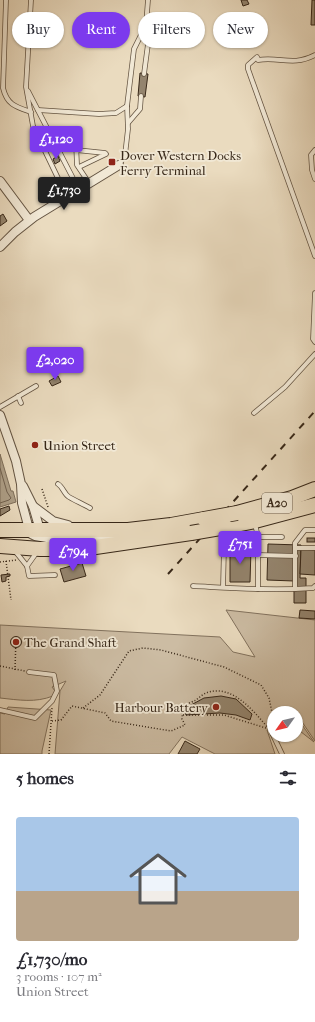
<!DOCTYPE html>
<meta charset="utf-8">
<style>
body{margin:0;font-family:"IM FELL French Canon",serif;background:#f2f2f3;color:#2b2b33;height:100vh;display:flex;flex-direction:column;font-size:15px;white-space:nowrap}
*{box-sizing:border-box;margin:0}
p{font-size:13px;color:#7c7c81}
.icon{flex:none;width:22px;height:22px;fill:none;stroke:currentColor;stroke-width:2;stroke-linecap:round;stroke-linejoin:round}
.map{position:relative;height:754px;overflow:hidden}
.drawer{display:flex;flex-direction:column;background:#fff;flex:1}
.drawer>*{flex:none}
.top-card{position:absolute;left:12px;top:12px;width:291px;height:36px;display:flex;gap:8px}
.needle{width:26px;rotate:236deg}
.fabs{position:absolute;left:267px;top:706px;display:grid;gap:8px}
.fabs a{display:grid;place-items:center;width:36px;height:36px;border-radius:50%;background:#fff;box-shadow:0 1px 3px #0004;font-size:20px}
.price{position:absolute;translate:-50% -34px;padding:0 9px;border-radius:4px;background:#7c3aed;color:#fff;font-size:13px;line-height:26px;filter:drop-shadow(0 1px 2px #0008)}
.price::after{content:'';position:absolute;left:50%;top:24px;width:12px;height:9px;margin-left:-6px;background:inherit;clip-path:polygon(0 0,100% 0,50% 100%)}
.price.selected{background:#222;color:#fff}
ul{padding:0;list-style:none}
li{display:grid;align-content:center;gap:8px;height:212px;padding:0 16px}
li span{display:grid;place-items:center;height:124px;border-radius:4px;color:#555}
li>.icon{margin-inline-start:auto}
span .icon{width:72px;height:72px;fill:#fffc;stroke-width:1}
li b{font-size:17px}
h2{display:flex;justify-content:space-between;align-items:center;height:48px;padding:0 16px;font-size:17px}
.pill{padding:0 14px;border-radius:18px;background:#fff;box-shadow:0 1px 3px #0004;font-size:14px;line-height:36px}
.pill.selected{background:#7c3aed;color:#fff}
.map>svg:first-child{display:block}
</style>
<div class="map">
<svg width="315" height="754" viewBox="0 0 315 754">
<rect width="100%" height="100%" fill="#eadbbf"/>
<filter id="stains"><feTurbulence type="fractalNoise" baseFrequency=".005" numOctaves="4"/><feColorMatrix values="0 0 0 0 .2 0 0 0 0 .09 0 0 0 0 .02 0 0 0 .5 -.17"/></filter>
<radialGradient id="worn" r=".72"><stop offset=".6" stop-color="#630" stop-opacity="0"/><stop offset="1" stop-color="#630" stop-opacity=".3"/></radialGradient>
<g fill="#ccbca3" stroke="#82725e">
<path d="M226 610 315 620V741L296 713H274V729L267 730 275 754H215L182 737 169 754H55L60 691 66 681 52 687 55 691 53 696C35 703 19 700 0 698V625L220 637 233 652 255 657Z"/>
<path d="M8 707 51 710 42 751V754H0V713L5 714Z"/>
<path d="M296 715V716L314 742 296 728Z"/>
</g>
<path fill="#ad9e86" stroke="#7e6e5a" d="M0 454 11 491H13L16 502 0 507Z"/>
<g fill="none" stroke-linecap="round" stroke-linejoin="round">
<path stroke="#72624f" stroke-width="1" d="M0 468 7 492 11 498 9 500 0 503"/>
</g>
<g fill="#94856f" stroke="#372718">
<path d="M241 0H247L249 4 243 6Z"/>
<path d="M312 0H315V25H311Z"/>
<path d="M140 73 148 74 145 97 138 96Z"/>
<path d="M58 156 60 161 55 164 53 159Z"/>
<path d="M3 214 7 221 0 226V216Z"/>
<path d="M58 376 61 382 52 386 49 381Z"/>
<path d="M9 506 10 510 0 516V509Z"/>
<rect x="307" y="538" width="8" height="4"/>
<path d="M268 544 301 545 300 578H306V603H294V581L267 580Z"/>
<path d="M230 549H251L250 582H230Z"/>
<path d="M301 549 315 550V575L300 574Z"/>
<path d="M82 563 86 576 64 582 60 569Z"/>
<path d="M10 574V576L6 577V581L2 582 1 575Z"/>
<path d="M300 610 315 611V619L299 618Z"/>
<circle cx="16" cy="642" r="5.5"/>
<path d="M221 696 236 699 252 714 250 720 236 715 220 713 186 715 184 709 191 705 204 698Z"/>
<path d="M185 741 200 749 197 754H178Z"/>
</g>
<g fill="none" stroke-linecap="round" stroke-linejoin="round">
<defs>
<g id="service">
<path d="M6 0 3 88C7 105 16 107 31 112"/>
<path d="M31 0 26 87 33 126 67 197"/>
<path d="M315 55C292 67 279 56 258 60L257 57 248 65V69L315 256"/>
<path d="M144 74 150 29 147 20"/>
<path d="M28 91 79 190"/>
<path d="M38 110 99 114 116 113 127 106"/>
<path d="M128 123 140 109 141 96"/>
<path d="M43 148 47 142 57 134 65 133 71 137 76 143 77 165 89 183"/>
<path d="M76 150 105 153 106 154 79 167"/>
<path d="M315 150 311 155 312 170 315 179"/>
<path d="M119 165 125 155 128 129 127 106 134 49 146 25 148 0"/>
<path d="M315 293 313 339 315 342"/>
<path d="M18 396 21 403"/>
<path d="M0 407 36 386"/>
<path d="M254 413 285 387 315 354"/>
<path d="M58 484C63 487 64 494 69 497 76 501 83 504 90 508"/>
<path d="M255 524 258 537V589"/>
<path d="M258 537H282"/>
<path d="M295 548H315"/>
<path d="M15 551 27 566 29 576 55 575"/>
<path d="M258 555 296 556"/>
<path d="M27 566 37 552"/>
<path d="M193 586C233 588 273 591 313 588L315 586"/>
<path d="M223 587 224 548"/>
<path d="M295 589V543L305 530H315"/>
<path d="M0 710 35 718 52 701 57 691 54 675 29 672"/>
<path d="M272 733 282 754"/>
</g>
<g id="minor">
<path d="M0 181 29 220"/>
<path d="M0 247 15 232 34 217 119 165"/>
<path d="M0 415 16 461 21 484 22 503 29 529 31 534 35 536 47 538H92L114 540"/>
<path d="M23 486 33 506 40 530V533"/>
<path d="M33 506 53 521 68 525"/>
</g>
<g id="trunk">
<path d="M237 513 292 498 315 489"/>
<path d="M226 527 255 521 315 505"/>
<path d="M0 530H128L171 525 204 519"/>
<path d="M0 546 40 549H82L191 533"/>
</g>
</defs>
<use href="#service" stroke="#645442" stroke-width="5.5"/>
<use href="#minor" stroke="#645442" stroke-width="10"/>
<use href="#trunk" stroke="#372718" stroke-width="16"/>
<g stroke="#372718" stroke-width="1.5" stroke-dasharray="1 2" stroke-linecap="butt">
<path d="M54 196 57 188"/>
<path d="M42 489 48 507"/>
<path d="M6 561 11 600"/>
<path d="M0 562 16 560"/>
<path d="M0 666 25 671"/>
<path d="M15 670 16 637"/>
<path d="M83 708 100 695 129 651 143 648 161 650 224 667 261 685 269 698 274 722 273 728"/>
<path d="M183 715H224L269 729"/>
<path d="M52 721 61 720 72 706 105 713 111 721 171 731 185 725 182 719C183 714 180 711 182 706 187 704 192 702 196 700 200 697 204 693 209 692 234 685 255 713 269 729"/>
<path d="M49 754 52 708"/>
</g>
<use href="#service" stroke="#f1e8d5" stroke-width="4"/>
<use href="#minor" stroke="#f1e8d5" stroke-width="8"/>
<use href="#trunk" stroke="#eadbbf" stroke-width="14"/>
<path stroke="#372718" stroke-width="2" stroke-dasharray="7 7" stroke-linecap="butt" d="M168 574 315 411"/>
<defs>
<g id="trunk-bridge">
<path d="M204 519 237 513"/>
<path d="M191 533 226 527"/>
</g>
</defs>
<use href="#trunk-bridge" stroke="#372718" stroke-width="16" stroke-linecap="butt"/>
<use href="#trunk-bridge" stroke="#eadbbf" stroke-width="14"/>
</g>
<g fill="#8f2418" stroke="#f1e8d5" stroke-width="1.5">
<rect x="108" y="158" width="8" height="8" rx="2"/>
<circle cx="35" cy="445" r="4"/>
<circle cx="16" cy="642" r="4"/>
<circle cx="216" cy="707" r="4"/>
</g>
<g text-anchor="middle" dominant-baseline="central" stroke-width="3.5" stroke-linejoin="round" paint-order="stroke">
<rect fill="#f1e8d5" stroke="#6f6151" stroke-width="1" x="262" y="493" width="30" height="20" rx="3"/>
<g font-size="12" font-weight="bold" fill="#372718">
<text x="277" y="503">A20</text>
</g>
<g font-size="13" fill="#372718" stroke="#f1e8d5" text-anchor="start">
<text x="120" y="155">Dover Western Docks<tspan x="120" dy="15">Ferry Terminal</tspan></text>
<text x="43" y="445">Union Street</text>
<text x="24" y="642">The Grand Shaft</text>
<text x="208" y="707" text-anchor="end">Harbour Battery</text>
</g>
</g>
<rect width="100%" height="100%" filter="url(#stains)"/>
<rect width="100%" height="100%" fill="url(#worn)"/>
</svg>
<div class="fabs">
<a><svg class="needle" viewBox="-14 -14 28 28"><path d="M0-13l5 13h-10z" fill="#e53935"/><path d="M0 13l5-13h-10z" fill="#7c7c81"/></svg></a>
</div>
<b class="price" style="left:56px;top:160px">£1,120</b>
<b class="price selected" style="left:64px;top:211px">£1,730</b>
<b class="price" style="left:55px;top:381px">£2,020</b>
<b class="price" style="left:240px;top:565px">£751</b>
<b class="price" style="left:73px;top:572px">£794</b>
<div class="top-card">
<a class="pill">Buy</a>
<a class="pill selected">Rent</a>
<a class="pill">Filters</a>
<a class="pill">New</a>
</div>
</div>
<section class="drawer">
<h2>5 homes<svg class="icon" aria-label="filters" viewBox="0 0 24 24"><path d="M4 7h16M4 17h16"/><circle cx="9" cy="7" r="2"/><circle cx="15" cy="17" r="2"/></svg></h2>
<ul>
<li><span style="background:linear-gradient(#a9c7e8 60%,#b9a48a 0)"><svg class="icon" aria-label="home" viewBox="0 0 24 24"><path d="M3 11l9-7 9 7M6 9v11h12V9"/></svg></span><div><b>£1,730/mo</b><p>3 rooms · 107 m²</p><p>Union Street</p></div></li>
</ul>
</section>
